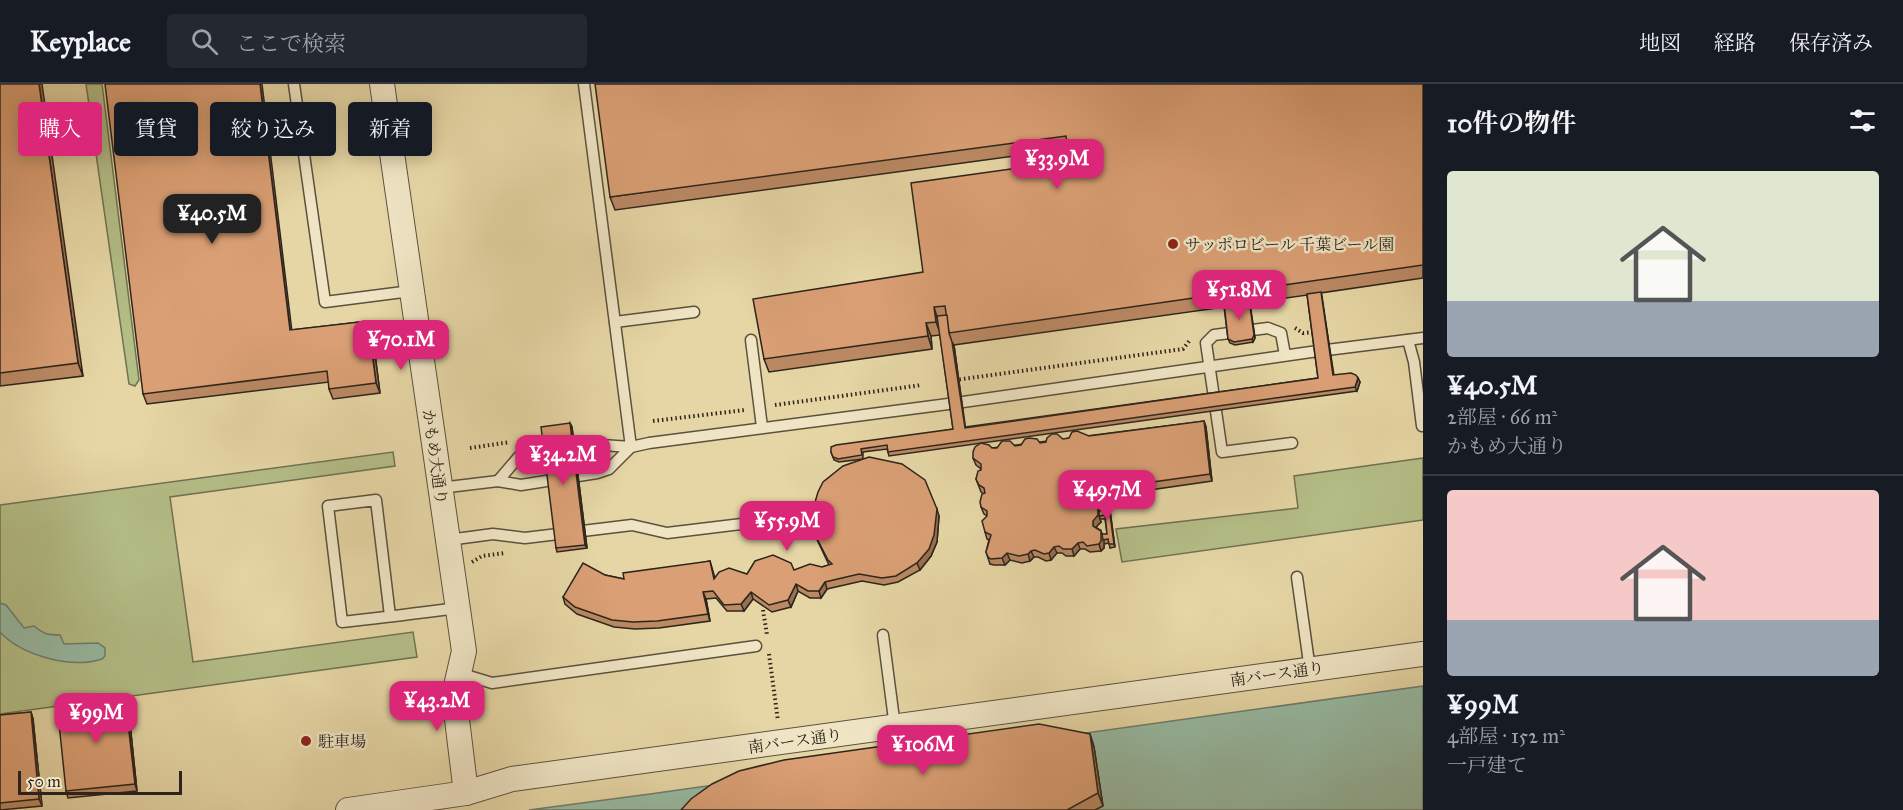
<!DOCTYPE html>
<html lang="ja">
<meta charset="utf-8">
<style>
body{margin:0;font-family:"IM FELL Great Primer","Noto Serif JP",serif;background:#242831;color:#f1f3f6;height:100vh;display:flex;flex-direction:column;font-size:22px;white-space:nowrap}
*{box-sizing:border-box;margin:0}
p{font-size:20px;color:#9ea1a6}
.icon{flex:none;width:33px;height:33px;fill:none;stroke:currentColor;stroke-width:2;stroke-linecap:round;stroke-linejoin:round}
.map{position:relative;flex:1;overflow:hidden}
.drawer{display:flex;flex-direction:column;background:#171b24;width:480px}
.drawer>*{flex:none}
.top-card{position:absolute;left:18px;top:18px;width:570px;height:54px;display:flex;gap:12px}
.scale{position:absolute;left:18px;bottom:15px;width:164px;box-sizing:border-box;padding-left:6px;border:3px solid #2d251c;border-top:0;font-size:16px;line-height:21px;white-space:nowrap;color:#2d251c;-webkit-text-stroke:4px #efe4c4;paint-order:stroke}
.price{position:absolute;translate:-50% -51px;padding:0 14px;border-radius:12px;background:#db2777;color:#fff;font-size:20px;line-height:39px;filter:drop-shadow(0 2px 3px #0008)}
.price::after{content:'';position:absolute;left:50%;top:36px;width:18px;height:14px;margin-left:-9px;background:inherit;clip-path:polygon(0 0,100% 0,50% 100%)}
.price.active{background:#222;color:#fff}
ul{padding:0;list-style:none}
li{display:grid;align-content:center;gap:12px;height:318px;padding:0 24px}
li+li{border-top:2px solid #363941}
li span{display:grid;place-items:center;height:186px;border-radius:6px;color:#555}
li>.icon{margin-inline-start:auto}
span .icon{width:108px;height:108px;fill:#fffc;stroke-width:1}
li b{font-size:26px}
h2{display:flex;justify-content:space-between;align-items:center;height:72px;padding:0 24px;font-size:26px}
.chip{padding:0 21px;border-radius:6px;background:#171b24;box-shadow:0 3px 15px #0003;font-size:21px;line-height:54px}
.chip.active{background:#db2777;color:#fff}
header{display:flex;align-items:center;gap:36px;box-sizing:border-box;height:84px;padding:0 30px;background:#171b24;border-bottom:2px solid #363941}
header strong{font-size:28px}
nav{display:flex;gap:33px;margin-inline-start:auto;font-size:21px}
.search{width:420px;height:54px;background:#242831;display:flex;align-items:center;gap:15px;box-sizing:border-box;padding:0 21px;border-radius:6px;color:#9ea1a6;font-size:22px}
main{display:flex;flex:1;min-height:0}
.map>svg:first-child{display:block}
</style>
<header>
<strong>Keyplace</strong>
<div class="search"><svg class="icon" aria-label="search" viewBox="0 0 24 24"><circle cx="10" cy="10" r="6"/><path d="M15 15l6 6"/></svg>ここで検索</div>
<nav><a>地図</a><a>経路</a><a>保存済み</a></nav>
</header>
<main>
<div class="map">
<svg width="1423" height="726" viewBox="0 0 1423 726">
<rect width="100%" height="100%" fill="#e6d6a5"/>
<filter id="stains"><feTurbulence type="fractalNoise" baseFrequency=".00333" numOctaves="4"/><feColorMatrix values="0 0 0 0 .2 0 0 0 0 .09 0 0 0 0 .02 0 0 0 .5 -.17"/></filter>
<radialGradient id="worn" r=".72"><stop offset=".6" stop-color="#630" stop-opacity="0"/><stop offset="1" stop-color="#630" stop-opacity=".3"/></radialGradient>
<g fill="#b4be87" stroke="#707252" stroke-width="1.5">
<path d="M86 0H102L139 296 135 302 129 300Z"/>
<path d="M393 368 395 382 170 413 193 578 413 548 417 573 0 630V421Z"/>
<path d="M1423 374V436L1122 478 1116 445 1298 424 1294 392Z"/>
</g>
<g fill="#97baa2" stroke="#6d7e6c" stroke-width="1.5">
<path d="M0 519 6 521 24 544 34 542C44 550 47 551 60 551L64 560 98 559 105 564V572L102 575C72 585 22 572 0 548Z"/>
<path d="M1423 602V726H529L650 710Z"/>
</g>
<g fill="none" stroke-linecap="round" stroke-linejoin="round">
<defs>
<g id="service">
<path d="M294 0 325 218 411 207"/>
<path d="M615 238 694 228"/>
<path d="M751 256 762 343"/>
<path d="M1408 256 1414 278 1422 342"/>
<path d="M1285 271 1281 249 1268 244 1214 251 1206 259 1222 368 1292 359"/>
<path d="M498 397 522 369 587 360 631 363 584 0"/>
<path d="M440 404 498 397 521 401 597 389 609 385 631 363 649 359 956 319 1311 268 1423 254"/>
<path d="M448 456 493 450 525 454 632 441 667 449 766 437"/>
<path d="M1297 493 1310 586"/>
<path d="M390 532 376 416 328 422 342 538C381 534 419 529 458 524"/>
<path d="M883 551 895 643"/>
<path d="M459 589 492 599 756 562"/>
</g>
<g id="tertiary">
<path d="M382 0 464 567 454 611 466 709"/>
<path d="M348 726 466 709 512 695 1423 570"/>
</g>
</defs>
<use href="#service" stroke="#5b513e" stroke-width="13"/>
<use href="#tertiary" stroke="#5b513e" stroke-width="26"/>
<g stroke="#2d251c" stroke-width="4" stroke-dasharray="1.5 3" stroke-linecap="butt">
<path d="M1295 244 1303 249 1316 248"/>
<path d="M955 296 1183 265 1190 256"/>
<path d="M775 321 922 301"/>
<path d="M653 337 745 326"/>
<path d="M470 364 510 358"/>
<path d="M472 478 482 472 505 469"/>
<path d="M763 526 767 551"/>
<path d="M769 570 778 637"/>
</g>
<use href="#service" stroke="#efe4c4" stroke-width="10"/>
<use href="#tertiary" stroke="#efe4c4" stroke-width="24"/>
</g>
<g fill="#bb8964" stroke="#2d251c" stroke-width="1.5" fill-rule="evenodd">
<path d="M0 0 83 292 0 302Z"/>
<path d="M1423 0V194L1321 209 1334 291 1358 294 1360 298 1357 307 889 372 887 365 863 368V375L839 378 834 376 831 368 953 345 940 251 931 252 932 265 769 288 764 275 923 188 1069 77 1067 65 615 126 610 113ZM1307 211 1318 294 965 343 954 261 1224 223 1228 255 1230 259 1235 261 1253 258 1255 254 1250 219Z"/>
<path d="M368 237 372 247 380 309 333 315 329 305V298L147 320 143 310 292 246Z"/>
<path d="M1204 337 1206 343 1212 397 1108 412 1115 463 1110 464 1109 459 1104 460V458V464L1101 467 1090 468 1085 465H1080L1074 472H1066L1062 469H1057L1051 476 1046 477 1038 473H1034L1030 477 1022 479 1010 476 1005 481H994L990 480 986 468 989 456 987 455 985 448 987 432 984 430 981 423 984 410 981 408 976 395 981 385 976 381 973 374 992 364ZM1103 412 1105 426 1099 427 1098 424 1092 420 1098 413ZM1100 435H1105L1107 450 1102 451 1101 447 1096 443 1101 438Z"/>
<path d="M570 339 572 343 587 464 557 468 556 464Z"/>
<path d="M939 432 937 458 931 472 920 486 898 498 884 501 862 497 827 505 821 514H810L798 507 791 523 772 528 753 515 744 527H727L716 514 706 515 710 537 659 544 635 545 614 543 577 530 565 520 563 513 605 491 624 495 710 477 715 494 822 483 829 481 813 447Z"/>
<path d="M125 613 128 620 137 707 68 714 66 707Z"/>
<path d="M31 628 33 635 42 722 0 726V631Z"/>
<path d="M1090 650 1094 663 1103 722 1095 726H681Z"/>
</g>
<g fill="#996f51" stroke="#2d251c" stroke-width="1.5">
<path d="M39 0H42L83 292 78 279Z"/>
<path d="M260 0H262L293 256 290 246Z"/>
<path d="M1321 208 1322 212 1334 295 1333 291Z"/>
<path d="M1249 215 1255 254 1253 258 1252 255Z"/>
<path d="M934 223 938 236 941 251 936 238Z"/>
<path d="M368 237 372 247 380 309 376 299Z"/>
<path d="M926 239 931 252 932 265 928 252Z"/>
<path d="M952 258 954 261 966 347 965 344Z"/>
<path d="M1358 294 1360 298 1357 307 1355 303Z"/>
<path d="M1204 337 1206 343 1212 397 1210 390Z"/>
<path d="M570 339 572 343 587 464 585 461Z"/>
<path d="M1095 406 1098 413 1092 421 1090 418 1089 414Z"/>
<path d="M1107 409 1108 412 1115 463 1114 460Z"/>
<path d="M1098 424 1100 432H1099L1101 438 1095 444 1093 442V437Z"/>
<path d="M937 425 939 432 937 458 931 472 920 486 917 479Z"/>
<path d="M1101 447 1104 454V464L1101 467 1099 460Z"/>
<path d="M1078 459 1080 465 1074 472 1072 465Z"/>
<path d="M1054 463 1057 469 1051 476 1049 469Z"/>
<path d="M1031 467 1034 473 1030 477 1028 470Z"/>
<path d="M1007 469 1010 476 1005 481 1002 474Z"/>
<path d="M825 498 827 505 821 514 819 507Z"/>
<path d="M796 500 798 507 791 523 788 516Z"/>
<path d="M703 508 706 515 710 537 708 530Z"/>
<path d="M751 508 753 515 744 527 741 520Z"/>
<path d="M125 613 128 620 137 707 135 700Z"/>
<path d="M31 628 33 635 42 722 39 715Z"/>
<path d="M1090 650 1094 663 1103 722 1098 709Z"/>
</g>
<g fill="#da9f74" stroke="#2d251c" stroke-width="1.5">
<path d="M0 0H39L78 279 0 289Z"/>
<path d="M105 0H260L290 246 368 237 376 299 329 305 327 287 143 310Z"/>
<path d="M595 0H1423V181L949 249 945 222 934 223 936 238 926 239 928 252 764 275 753 215 923 188 911 99 1069 77 1066 52 610 113Z"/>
<path d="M1321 208 1333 291 1351 289 1356 291 1358 294 1355 303 888 368 887 361 861 365 862 371 838 375 833 373 831 368V363L836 361 953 345 937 232 947 231 949 249 952 258 965 344 1318 294 1307 210Z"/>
<path d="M1249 215 1254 251 1252 255 1234 258 1228 255 1224 219Z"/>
<path d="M1204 337 1210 390 1095 406 1089 414 1090 418 1098 424V431L1093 437V442L1101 447V457L1099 460 1087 462 1083 458 1078 459 1072 465H1063L1059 462 1054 463 1049 469 1044 470 1035 466 1031 467 1028 470 1019 472 1007 469 1002 474 991 475 988 473 986 468 991 451 985 448 982 437 987 432V427L981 423 980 418 982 410 985 409 984 404 979 401 976 395 978 387 981 386V380L973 374V368L975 363 981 359 989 361 992 364H997L1002 357H1010L1015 362 1021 361 1025 355 1029 354 1037 355 1040 359 1046 358 1047 354 1052 350H1057L1063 355 1069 354 1072 348 1077 347 1089 352Z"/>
<path d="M570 339 585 461 556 464 541 343Z"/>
<path d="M869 373 902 380 925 396 937 425 934 451 929 465 917 479 896 492 882 494 859 490 825 498 819 507H808L796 500 788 516 769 521 751 508 741 520 724 521 713 507 703 508 708 530 657 537 633 538 612 536 575 523 563 513 583 479 605 491 624 495 623 489 710 477 714 495 719 488 729 484 747 490 755 477 773 471 791 479 794 486 810 480 822 483 832 480 828 476 813 447V425L818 408 823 398 843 382Z"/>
<path d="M1103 409H1107L1114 460H1109L1108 455 1103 456 1102 450H1107L1105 431 1099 432V427L1105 426Z"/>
<path d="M125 613 135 700 66 707 57 620Z"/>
<path d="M31 628 39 715 0 719V631Z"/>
<path d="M1039 640 1090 650 1098 709 1067 726H681L691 715 712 700 739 687 784 676Z"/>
</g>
<g fill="#8f2418" stroke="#efe4c4" stroke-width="2">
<circle cx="1173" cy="160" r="6"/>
<circle cx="306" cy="657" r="6"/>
</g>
<g text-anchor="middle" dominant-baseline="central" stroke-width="5" stroke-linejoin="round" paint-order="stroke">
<g font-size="16" fill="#2d251c" stroke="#efe4c4" text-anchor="start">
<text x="1185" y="160">サッポロビール 千葉ビール園</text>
<text x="318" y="657">駐車場</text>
</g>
<g font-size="16" fill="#2d251c" stroke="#efe4c4">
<text transform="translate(435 373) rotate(82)">かもめ大通り</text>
<text transform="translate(1277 590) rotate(-8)">南バース通り</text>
<text transform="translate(795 657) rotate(-8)">南バース通り</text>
</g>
</g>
<rect width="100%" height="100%" filter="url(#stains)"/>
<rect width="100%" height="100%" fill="url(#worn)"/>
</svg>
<div class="scale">50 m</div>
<b class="price" style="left:1057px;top:106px">¥33.9M</b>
<b class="price active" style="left:212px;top:161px">¥40.5M</b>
<b class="price" style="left:1239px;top:237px">¥51.8M</b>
<b class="price" style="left:401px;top:287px">¥70.1M</b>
<b class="price" style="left:563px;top:402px">¥34.2M</b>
<b class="price" style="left:1107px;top:437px">¥49.7M</b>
<b class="price" style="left:787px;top:468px">¥55.9M</b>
<b class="price" style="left:437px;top:648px">¥43.2M</b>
<b class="price" style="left:96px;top:660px">¥99M</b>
<b class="price" style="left:923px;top:692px">¥106M</b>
<div class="top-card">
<a class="chip active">購入</a>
<a class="chip">賃貸</a>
<a class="chip">絞り込み</a>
<a class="chip">新着</a>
</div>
</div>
<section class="drawer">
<h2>10件の物件<svg class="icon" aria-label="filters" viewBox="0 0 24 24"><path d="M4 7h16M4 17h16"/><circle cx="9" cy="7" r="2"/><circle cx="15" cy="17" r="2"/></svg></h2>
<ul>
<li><span style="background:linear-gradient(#dfe7d0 70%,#9aa5b1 0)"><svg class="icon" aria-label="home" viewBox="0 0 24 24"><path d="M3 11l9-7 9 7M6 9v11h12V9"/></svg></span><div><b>¥40.5M</b><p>2部屋 · 66 m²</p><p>かもめ大通り</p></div></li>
<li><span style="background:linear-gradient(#f6c9c9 70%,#9aa5b1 0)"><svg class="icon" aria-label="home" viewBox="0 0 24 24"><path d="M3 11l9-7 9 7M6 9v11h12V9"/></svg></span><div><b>¥99M</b><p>4部屋 · 152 m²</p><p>一戸建て</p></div></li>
</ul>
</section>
</main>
